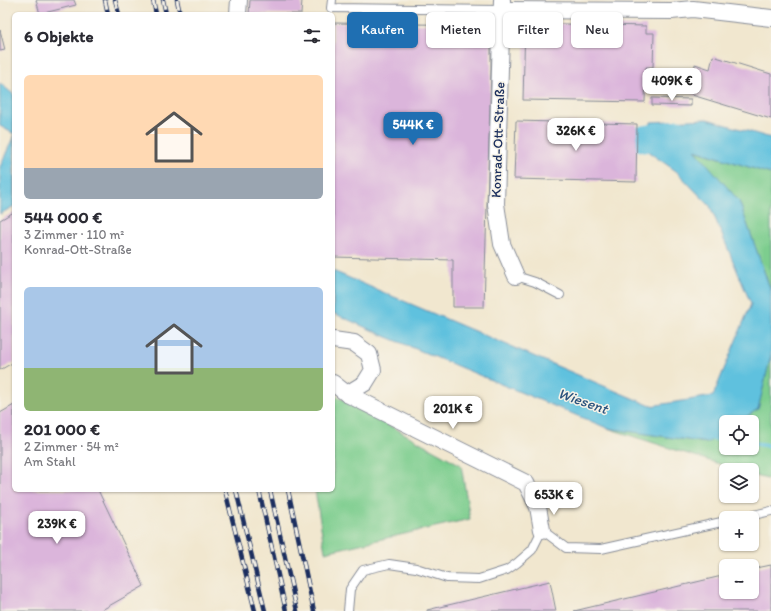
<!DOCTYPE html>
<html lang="de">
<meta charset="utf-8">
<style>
body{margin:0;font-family:Itim,sans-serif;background:#f2f2f3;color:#2b2b33;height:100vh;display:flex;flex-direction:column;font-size:15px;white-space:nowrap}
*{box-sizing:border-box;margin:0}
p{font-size:13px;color:#7c7c81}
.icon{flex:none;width:22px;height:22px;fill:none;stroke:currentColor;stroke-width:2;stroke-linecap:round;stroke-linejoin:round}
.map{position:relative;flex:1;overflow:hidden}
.drawer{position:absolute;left:12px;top:12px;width:323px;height:480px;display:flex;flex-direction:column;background:#fff;border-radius:6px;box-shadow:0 1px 3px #0004}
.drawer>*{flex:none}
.banner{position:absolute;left:347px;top:12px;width:364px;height:36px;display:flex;gap:8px}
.controls{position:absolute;left:719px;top:415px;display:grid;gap:8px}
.controls a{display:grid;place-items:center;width:40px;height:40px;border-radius:6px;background:#fff;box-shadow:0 1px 3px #0004;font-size:20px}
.price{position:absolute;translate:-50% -34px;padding:0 9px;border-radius:8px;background:#fff;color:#222;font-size:13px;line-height:26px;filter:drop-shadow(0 1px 2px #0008)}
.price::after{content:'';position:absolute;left:50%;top:24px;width:12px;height:9px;margin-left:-6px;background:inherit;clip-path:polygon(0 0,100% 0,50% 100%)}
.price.current{background:#1f6fb2;color:#fff}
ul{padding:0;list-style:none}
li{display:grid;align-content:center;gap:8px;height:212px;padding:0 12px}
li span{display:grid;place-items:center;height:124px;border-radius:6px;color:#555}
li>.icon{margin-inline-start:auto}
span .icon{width:72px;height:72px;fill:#fffc;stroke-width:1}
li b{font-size:17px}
h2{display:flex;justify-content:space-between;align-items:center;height:48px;padding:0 12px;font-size:17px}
.tag{padding:0 14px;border-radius:6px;background:#fff;box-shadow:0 1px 3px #0004;font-size:14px;line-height:36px}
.tag.current{background:#1f6fb2;color:#fff}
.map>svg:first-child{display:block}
</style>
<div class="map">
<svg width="771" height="611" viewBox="0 0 771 611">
<rect width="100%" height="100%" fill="#f7f3e8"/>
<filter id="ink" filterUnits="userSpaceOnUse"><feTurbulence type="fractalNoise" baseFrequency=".025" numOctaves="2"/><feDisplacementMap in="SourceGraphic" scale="8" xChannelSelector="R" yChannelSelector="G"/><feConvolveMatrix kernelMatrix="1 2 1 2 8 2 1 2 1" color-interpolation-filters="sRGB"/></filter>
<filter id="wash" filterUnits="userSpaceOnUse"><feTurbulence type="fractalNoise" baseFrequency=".012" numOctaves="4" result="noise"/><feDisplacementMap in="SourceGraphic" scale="16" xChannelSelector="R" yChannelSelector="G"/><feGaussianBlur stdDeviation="0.9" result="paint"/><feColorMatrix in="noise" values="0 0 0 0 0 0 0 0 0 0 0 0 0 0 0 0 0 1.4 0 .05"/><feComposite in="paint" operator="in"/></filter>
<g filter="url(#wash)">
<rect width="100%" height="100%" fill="#f1e7cf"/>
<g fill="#7dcd8e" stroke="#4c7e76">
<path d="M694 150 771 174V291L739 201Z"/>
<path d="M771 355V480L752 475V470H738L607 428 707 443 726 430V448H752V422H738L758 409Z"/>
<path d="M333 394 461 465 470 519 325 552 315 490H333Z"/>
</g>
<g fill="#5fc1de" stroke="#3d789e">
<path d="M0 83 14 95V134L0 126Z"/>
<path d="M707 119 771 138V174L695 150 739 201 771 291V355L758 409 738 422H726V430L707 443 607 428 387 337 333 313V271L651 406 713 396 751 304 710 206 676 171 650 153 651 122Z"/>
<path d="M14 135V206L0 214V167Z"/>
</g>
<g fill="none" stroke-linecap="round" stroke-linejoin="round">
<g stroke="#5fc1de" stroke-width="4.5">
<path d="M708 438 726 440"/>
<path d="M752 443 771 446"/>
</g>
<path stroke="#5fc1de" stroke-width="27" d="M644 139 678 133"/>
</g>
<g id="blocks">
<g fill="#dbb5db">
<path d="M36 0H74L76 5 40 14Z"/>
<path d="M250 0H302L301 14H249Z"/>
<path d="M333 23 491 25V69L484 307H453V260L333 257Z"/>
<path d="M525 23 646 26V33H654L653 67H646L645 102 523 100Z"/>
<path d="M0 30 5 50 0 51Z"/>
<path d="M713 56 771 74V119L692 95 695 64 710 69Z"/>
<path d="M652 98 691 99V106L652 105Z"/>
<path d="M516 121 637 124 636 182 514 179Z"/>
<path d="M14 212V362L0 370V220Z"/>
<path d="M14 405V490H98L144 586 100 611H0V413Z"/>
<path d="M771 565V611H574L726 575V592H752V569Z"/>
<path d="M550 581 556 611H427V610Z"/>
</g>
</g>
</g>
<g filter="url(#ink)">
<use href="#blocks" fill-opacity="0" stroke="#868b96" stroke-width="1"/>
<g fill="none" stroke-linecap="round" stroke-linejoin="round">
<defs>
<g id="service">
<path d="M332 0 331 8 501 10"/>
<path d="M516 276 535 282 560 295"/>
<path d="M741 518 771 511"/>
<path d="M348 611 350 589 363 570 389 564 416 568 447 578 479 579 507 570 517 563 532 550 542 530 566 548 601 549 726 521"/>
</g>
<g id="minor">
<path d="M502 0 496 204 502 244 516 276"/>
<path d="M501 10 671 11 693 9 771 18"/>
<path d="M238 14 239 0"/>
<path d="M333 340 354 343 369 354 373 370 365 383 347 394"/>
<path d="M333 383 347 394 526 483 538 507 542 530"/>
</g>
</defs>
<use href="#service" stroke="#868b96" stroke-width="10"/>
<use href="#minor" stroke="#868b96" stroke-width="18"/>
<use href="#service" stroke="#fff" stroke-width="8"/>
<use href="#minor" stroke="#fff" stroke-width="16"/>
<defs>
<g id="rail">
<path d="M105 0 108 14"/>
<path d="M115 0 119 14"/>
<path d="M153 0 156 14"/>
<path d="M163 0 166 14"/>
<path d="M177 0 180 14"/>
<path d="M225 490 255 611"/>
<path d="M236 490 265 611"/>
<path d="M259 490 286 611"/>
<path d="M270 490 297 611"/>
<path d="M288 490 314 611"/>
</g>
</defs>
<use href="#rail" stroke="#1b2f5e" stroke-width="4.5"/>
<use href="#rail" stroke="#f7f3e8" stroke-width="3" stroke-dasharray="9" stroke-linecap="butt"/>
</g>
</g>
<g text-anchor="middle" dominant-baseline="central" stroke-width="3" stroke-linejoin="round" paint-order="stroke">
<g font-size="14" fill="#1b2f5e" stroke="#f7f3e8">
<text transform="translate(498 140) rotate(-88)">Konrad-Ott-Straße</text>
</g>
<g font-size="15" font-style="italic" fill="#2c547e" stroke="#f7f3e8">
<text transform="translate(583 401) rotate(19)">Wiesent</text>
</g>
</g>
</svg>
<div class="controls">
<a><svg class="icon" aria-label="locate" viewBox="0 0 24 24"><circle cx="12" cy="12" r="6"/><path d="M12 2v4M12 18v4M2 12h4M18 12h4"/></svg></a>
<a><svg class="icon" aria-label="layers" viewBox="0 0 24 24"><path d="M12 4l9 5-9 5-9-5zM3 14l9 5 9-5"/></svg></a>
<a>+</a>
<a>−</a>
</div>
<b class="price" style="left:672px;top:102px">409K €</b>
<b class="price current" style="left:413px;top:146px">544K €</b>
<b class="price" style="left:576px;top:152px">326K €</b>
<b class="price" style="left:453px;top:430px">201K €</b>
<b class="price" style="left:554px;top:516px">653K €</b>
<b class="price" style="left:57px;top:545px">239K €</b>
<div class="banner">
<a class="tag current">Kaufen</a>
<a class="tag">Mieten</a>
<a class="tag">Filter</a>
<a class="tag">Neu</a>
</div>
<section class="drawer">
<h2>6 Objekte<svg class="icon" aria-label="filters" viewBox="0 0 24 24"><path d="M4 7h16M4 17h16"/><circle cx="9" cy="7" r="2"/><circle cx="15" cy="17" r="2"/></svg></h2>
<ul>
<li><span style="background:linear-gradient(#ffd9b3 75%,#9aa5b1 0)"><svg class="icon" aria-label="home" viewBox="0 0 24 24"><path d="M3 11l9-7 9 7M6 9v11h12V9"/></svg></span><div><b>544 000 €</b><p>3 Zimmer · 110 m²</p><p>Konrad-Ott-Straße</p></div></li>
<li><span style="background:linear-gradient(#a9c7e8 65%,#8fb573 0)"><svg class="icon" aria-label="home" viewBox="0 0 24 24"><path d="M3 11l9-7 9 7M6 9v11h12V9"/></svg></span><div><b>201 000 €</b><p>2 Zimmer · 54 m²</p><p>Am Stahl</p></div></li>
</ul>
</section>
</div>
